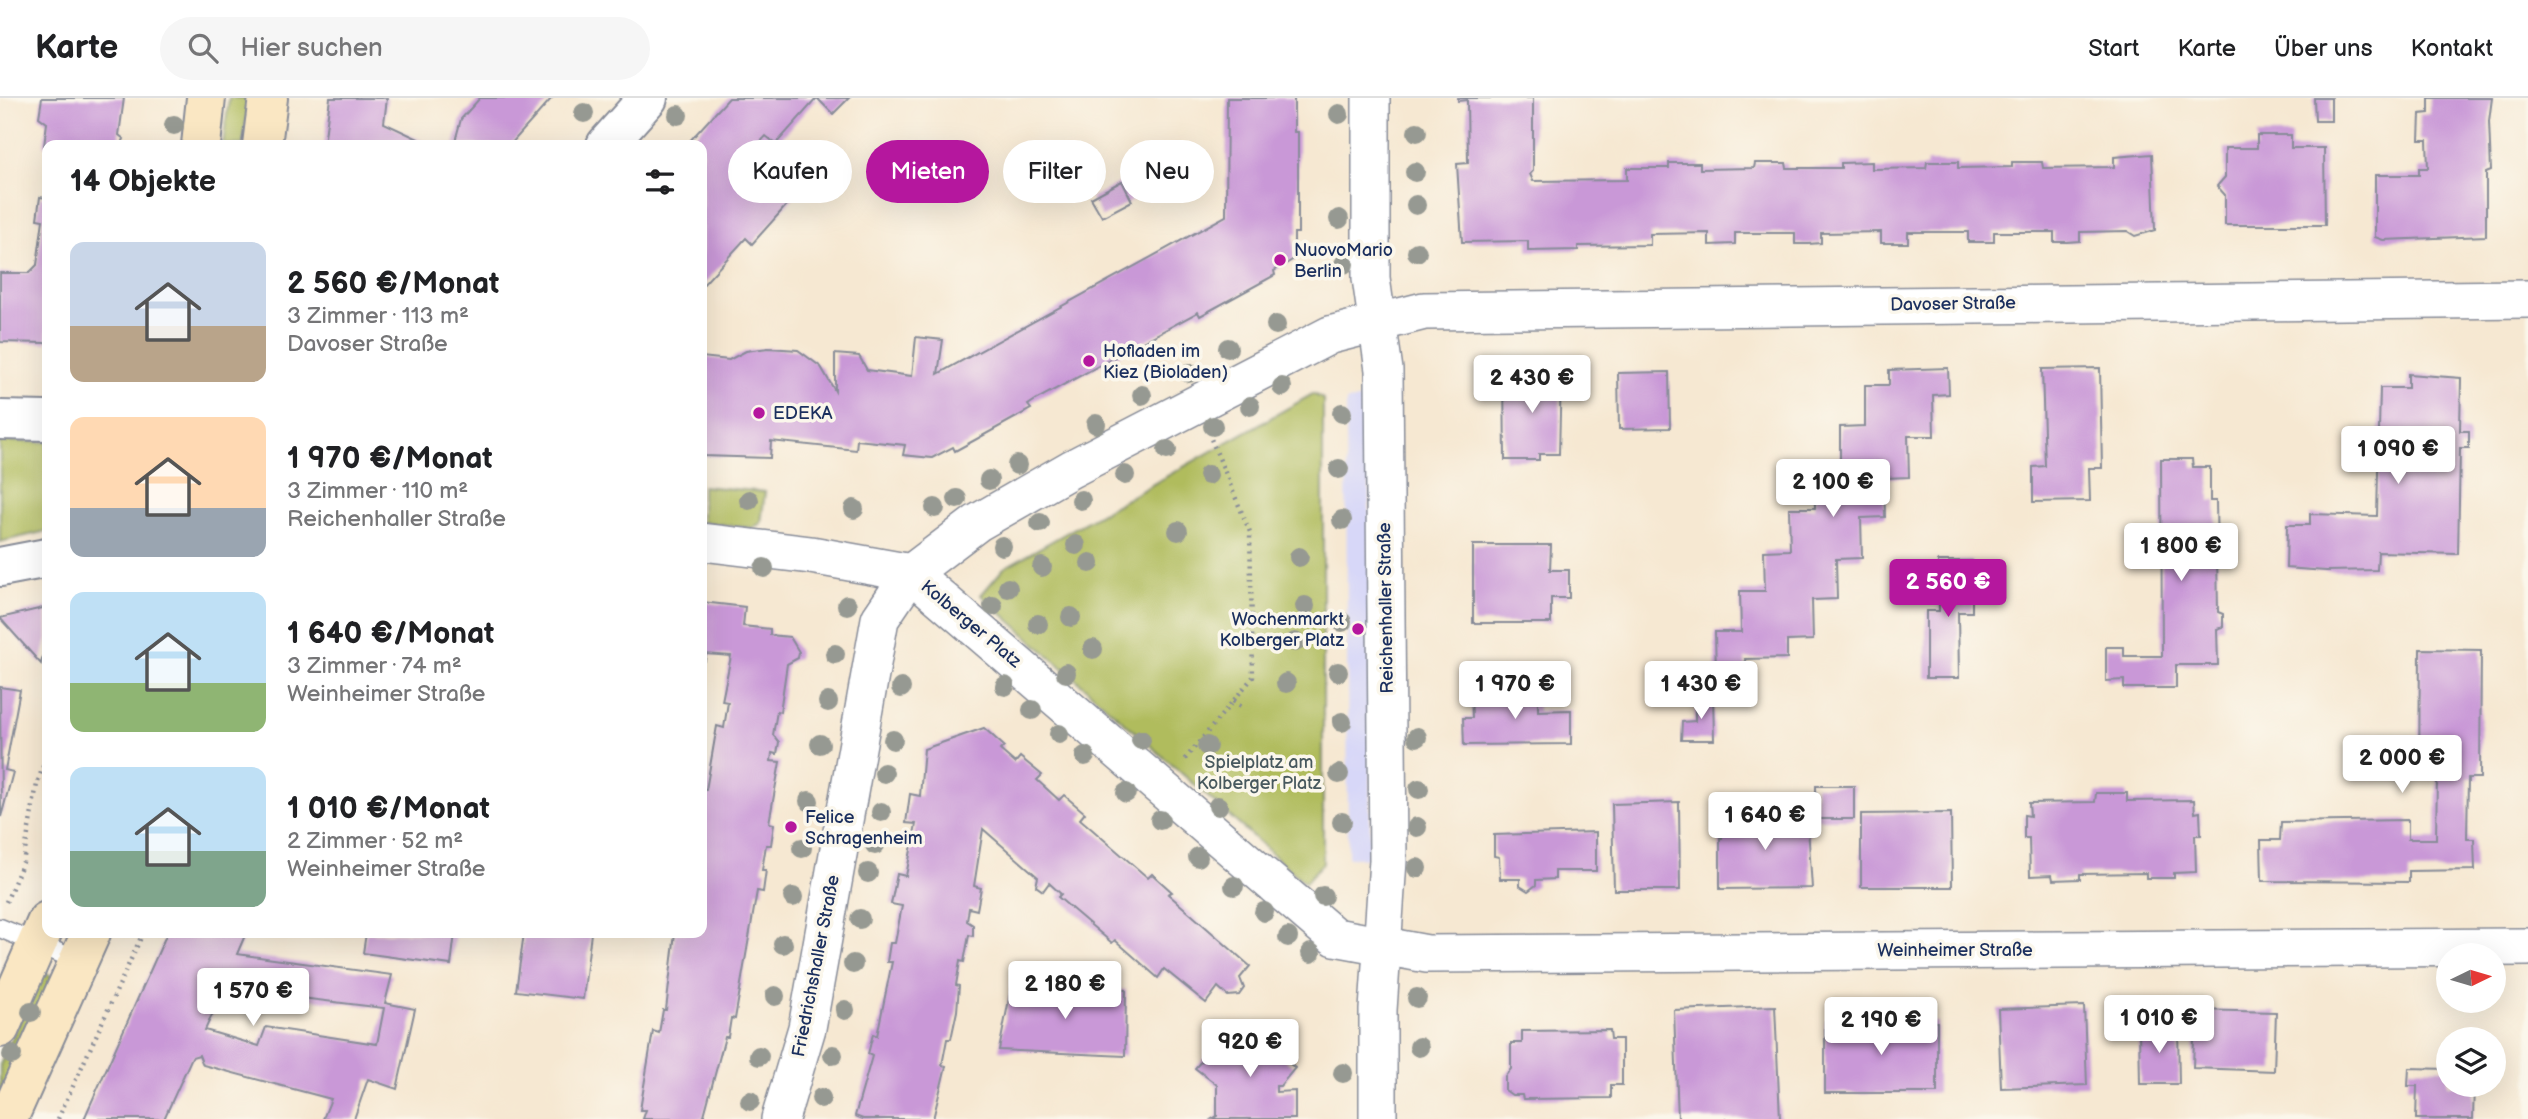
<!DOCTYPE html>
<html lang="de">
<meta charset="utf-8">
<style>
body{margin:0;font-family:"Balsamiq Sans",sans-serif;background:#f6f6f6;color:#202124;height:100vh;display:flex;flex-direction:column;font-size:26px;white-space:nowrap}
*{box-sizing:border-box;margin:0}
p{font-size:23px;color:#757577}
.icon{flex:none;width:38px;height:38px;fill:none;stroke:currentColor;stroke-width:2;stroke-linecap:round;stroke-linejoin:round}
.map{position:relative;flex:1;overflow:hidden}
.side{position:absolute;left:42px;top:42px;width:665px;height:798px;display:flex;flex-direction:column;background:#fff;border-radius:14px;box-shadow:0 7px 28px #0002}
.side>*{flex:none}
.top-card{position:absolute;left:728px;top:42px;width:665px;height:63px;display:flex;gap:14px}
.needle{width:46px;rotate:85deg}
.buttons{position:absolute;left:2436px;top:845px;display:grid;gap:14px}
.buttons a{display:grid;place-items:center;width:70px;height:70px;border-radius:50%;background:#fff;box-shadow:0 7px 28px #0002;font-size:35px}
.price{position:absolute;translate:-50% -60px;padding:0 16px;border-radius:7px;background:#fff;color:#222;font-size:23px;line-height:46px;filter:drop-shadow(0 2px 4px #0008)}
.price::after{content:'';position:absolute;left:50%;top:42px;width:21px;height:16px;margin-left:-10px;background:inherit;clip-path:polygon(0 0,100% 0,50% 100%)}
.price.on{background:#b5179e;color:#fff}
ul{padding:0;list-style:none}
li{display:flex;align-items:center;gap:21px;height:175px;padding:0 28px}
li span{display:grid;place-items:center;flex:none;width:196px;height:140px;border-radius:14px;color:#555}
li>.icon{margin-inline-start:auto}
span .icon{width:84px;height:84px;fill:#fffc;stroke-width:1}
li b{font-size:30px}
h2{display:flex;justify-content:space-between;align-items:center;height:84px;padding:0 28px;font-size:30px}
.pill{padding:0 24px;border-radius:32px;background:#fff;box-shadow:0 7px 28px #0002;font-size:24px;line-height:63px}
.pill.on{background:#b5179e;color:#fff}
header{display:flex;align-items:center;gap:42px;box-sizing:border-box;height:98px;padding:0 35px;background:#fff;border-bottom:2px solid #e0e0e0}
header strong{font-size:33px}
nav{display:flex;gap:38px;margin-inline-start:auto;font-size:24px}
.search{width:490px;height:63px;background:#f6f6f6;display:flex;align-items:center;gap:18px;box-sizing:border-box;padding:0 24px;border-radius:38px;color:#757577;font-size:26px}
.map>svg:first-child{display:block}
</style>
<header>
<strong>Karte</strong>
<div class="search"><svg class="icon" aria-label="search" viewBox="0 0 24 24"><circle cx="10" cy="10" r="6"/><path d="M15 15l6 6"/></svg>Hier suchen</div>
<nav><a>Start</a><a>Karte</a><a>Über uns</a><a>Kontakt</a></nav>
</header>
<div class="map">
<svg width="2528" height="1021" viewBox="0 0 2528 1021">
<rect width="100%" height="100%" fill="#fbf7ec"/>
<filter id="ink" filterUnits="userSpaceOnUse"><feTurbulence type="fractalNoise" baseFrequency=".0143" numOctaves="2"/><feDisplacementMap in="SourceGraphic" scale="14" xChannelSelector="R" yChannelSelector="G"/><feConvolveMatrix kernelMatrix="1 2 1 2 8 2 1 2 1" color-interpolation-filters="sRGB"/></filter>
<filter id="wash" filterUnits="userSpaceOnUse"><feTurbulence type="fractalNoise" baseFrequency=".00686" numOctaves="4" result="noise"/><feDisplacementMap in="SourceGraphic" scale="28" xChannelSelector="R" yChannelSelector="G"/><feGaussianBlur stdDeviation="1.57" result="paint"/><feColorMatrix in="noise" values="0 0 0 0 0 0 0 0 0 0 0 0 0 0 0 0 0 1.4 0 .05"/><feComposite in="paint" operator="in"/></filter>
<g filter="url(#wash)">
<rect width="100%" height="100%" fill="#f6e8d2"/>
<path fill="#d7d7f8" d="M1369 301 1370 761 1348 759 1346 303Z"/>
<g fill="#b0bc5d" stroke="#66765e" stroke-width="2">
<path d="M229 0H249L243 47H223Z"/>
<path d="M1313 296 1323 301V765L1305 785 981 497 1004 470Z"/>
<path d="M0 343 47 344V433L0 444Z"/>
<path d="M702 388 765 394 761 425 752 430 702 424Z"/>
<path d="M42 873 53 879 0 998V967Z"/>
</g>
<g id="blocks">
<g fill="#c998d7" fill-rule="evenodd">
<path d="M42 0H124L119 37 124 41 121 47 44 48 47 25 39 19Z"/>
<path d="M330 0H387L384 25 431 47H324Z"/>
<path d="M480 0H552L510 47H454L461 21Z"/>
<path d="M729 0H817L776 46 766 38 753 52 789 83 784 89 794 99 752 146 746 140 702 188V47H686Z"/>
<path d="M817 0H849L833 16Z"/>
<path d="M1227 0H1294V34H1298V135H1294V161L1274 173 1275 177 1200 218 1198 214 1037 301 1028 307 1031 311 955 353 953 349 932 360 903 357 905 347 857 342 856 352 771 343 770 360 702 358V259L729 262 746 253 768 250 798 252 821 269 835 293V256L859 258 867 272 912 278 916 239 943 242 938 276 1226 118Z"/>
<path d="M1458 0H1533V73L1530 76 1533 83 1627 82V70H1669V65H1700V71L1754 70 1755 65H1786L1787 70H1841V65L1872 64V71L1926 70 1927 64H1958V70L2012 69V64H2042L2043 70 2114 69V59L2152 56 2155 132 2135 138 2127 133 2080 134V143L2067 144H2054V134H1994V144H1968V134H1908V145H1881V134L1821 135V145L1808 146H1795V135H1735V146L1709 147V135L1650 136V147L1578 148V152L1528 153V143L1462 144 1457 66 1468 65 1467 2 1458 3Z"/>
<path d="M2314 0H2331V23H2315Z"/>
<path d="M2429 0H2492L2489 23 2491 73 2486 75V138L2383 142 2375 139V77H2419V70H2428L2427 42H2419L2420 16 2429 15Z"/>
<path d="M2257 37H2291V50H2324L2325 127H2225V97L2217 88 2225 79V50H2257Z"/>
<path d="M1122 83 1132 103 1102 119 1091 100Z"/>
<path d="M40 99 47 100V245L0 244V175H29L37 167 43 122 37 121Z"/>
<path d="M1948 270 1949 296 1933 297 1934 338H1908L1909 379 1884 380 1885 419 1861 420 1862 460 1836 461 1837 501 1812 502 1813 542 1787 543V560L1745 561 1746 573 1716 574 1715 534H1741L1740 493H1765L1764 453 1790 452 1789 410H1815L1814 370 1840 369V329L1865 328V287H1889V272Z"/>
<path d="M2100 270 2102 370H2089L2090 403 2033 404V369L2045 368 2042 271Z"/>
<path d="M1669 274 1670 330 1619 331 1618 275Z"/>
<path d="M1561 275 1559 356H1539V362H1505L1504 276Z"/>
<path d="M2408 276 2461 280 2460 333H2469V350H2460L2458 456 2378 454 2377 472 2326 473 2286 470 2287 427H2310V416L2377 418 2380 290H2408Z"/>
<path d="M2161 361H2192L2193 369H2210V403H2216L2218 514 2223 516V529L2217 531 2218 567H2176V590H2124V582L2106 583V549H2124V558H2162Z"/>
<path d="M1473 447H1551L1550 472H1569V500H1551V525H1473Z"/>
<path d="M1938 463H1972V514H1958L1959 580H1926V513H1939Z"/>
<path d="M702 504 745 509 743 528 770 531V537L790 539 799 554 798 560 787 566 780 614 777 613 773 637 779 644 777 656 772 655 771 663 780 664 769 725 774 726 771 747H766L762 772H766L763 794 757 793 735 921 731 920 728 939H725L703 1021H643L646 1012H640L653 933 659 935 663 912H666L675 835H702V692H706L717 628 724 630 728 604 722 603 731 558 706 556 705 563H702Z"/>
<path d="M47 509V541L41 566 0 520Z"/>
<path d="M2420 551 2481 552 2480 680H2468L2467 741H2474L2475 772 2409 773V784L2262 783 2261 742H2280L2281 724 2408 722V741H2436L2437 679H2419Z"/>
<path d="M0 589 20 592 5 672 13 674 1 719Z"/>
<path d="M1538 593V613L1571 612V646L1464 647 1463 620H1472L1471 594Z"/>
<path d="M1713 596 1714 642H1681L1682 624 1695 623V597Z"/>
<path d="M984 630 1004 648 1000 652 1015 665 1020 659 1042 677 1037 682 1059 702 1064 697 1085 715 1080 721 1148 780 1152 776 1172 794 1168 796 1250 868 1240 880 1244 890 1239 897 1228 898 1218 889 1206 905 1164 871 1158 880 1115 842 1112 845 1058 799 1061 796 1049 785 1043 793 1036 788 1038 779 983 731 974 788 981 790 977 812 969 810 967 823 973 827V838L969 837 964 864 960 863 956 887 959 888 957 913 951 941H947L942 967 946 968 933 1021H863L855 1018 872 958 868 956 873 936 877 938 892 864H887L890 845H895L902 808 891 806 897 776 906 778 916 726 906 725 910 696 920 698 924 651Z"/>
<rect x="1816" y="688" width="38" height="33"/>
<path d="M2096 695H2127V703L2194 702 2195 715 2200 714 2201 737H2195L2196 774 2174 775V780H2146V775L2080 776V781L2053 782 2052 777 2030 778 2029 740H2024V717L2030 718 2029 705 2095 704Z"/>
<path d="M1679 704 1680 792H1614L1612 706Z"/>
<path d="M1951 715 1952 789H1861V716Z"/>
<path d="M1811 716 1808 729 1812 790 1720 791V740H1722L1720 717Z"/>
<path d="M1596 734V773H1555V781L1536 782V787L1528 793 1520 788V781H1500L1499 759 1494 758V737Z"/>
<path d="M167 835H246L237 856 392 877 385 905 415 911 397 991 368 981 354 1021H323L331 1001 203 967 199 957 192 959 164 1021H84ZM242 888 256 889 260 895 384 910 377 946 266 929 259 948 205 932 222 895 242 894Z"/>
<path d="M366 835H455L451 867 363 855Z"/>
<path d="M524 835H591L583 901 516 893Z"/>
<path d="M1012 886 1126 892 1125 958 999 952Z"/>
<path d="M1775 908 1780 1021H1678L1674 912Z"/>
<path d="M2084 908 2087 987 2001 990 1998 911Z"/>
<path d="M2195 912 2276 914 2274 973 2193 970Z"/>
<path d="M1825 923 1937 924V995H1825Z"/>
<path d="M2178 928 2179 986H2140L2139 929Z"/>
<path d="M1249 930 1256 937 1260 932 1284 952 1280 958 1295 970 1280 988H1276V994L1295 993V1021H1212L1217 1018V987L1195 970 1224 938 1234 947Z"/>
<path d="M1610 932 1611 941H1622V987H1611V1000L1523 1001 1522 997H1512L1505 992V978L1511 971V945H1522V933Z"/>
<path d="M2409 970 2448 971V987H2474L2473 1021H2416L2417 988H2408Z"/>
</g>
</g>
</g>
<g filter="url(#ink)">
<use href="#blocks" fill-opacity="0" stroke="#888c98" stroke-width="2"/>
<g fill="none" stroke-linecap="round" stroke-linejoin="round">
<defs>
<path id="service" d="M0 830 79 863"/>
<g id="minor">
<path d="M1371 0V180L1384 272 1388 762 1378 912V1021"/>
<path d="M2528 201 1424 213 1330 237 1071 371 977 425 911 475 1335 839 1427 856 2528 849"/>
<path d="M702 444 811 457 911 475 880 521 807 930 780 1021"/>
</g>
<g id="tertiary">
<path d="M606 47 648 0"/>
<path d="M0 322 47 323"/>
<path d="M0 469 47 460"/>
</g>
<g id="secondary">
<path d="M201 47 206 0"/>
<path d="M262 47 268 0"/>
<path d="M0 930 47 823"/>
<path d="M8 1021 91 835"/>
</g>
</defs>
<use href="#service" stroke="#888c98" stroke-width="21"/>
<use href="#minor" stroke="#888c98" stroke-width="40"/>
<use href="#tertiary" stroke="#888c98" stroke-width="42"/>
<use href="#secondary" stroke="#888c98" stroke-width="42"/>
<g stroke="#888c98" stroke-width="4.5" stroke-dasharray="2 5" stroke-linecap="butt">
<path d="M1233 603 1243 610"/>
<path d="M1185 661 1253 579 1250 434 1211 341"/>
<path d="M6 804 23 764 37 686 47 657"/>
<path d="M58 1021 143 835"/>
</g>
<use href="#service" stroke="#fff" stroke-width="18"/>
<use href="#minor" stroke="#fff" stroke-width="37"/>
<use href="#tertiary" stroke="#fff" stroke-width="38"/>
<use href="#secondary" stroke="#fae7c3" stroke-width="38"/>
</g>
<g fill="#969992">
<circle cx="584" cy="15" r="10"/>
<circle cx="1339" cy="16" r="10"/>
<circle cx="678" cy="17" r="10"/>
<circle cx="174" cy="27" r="10"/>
<circle cx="1417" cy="34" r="10"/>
<circle cx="1415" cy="74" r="10"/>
<circle cx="1416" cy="107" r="10"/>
<circle cx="1339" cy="121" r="10"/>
<circle cx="1417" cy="154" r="10"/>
<circle cx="1344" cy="166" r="10"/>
<circle cx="1276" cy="227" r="10"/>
<circle cx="1228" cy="250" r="10"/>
<circle cx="1189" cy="275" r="10"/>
<circle cx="1282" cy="289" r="10"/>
<circle cx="1142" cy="297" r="10"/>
<circle cx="1250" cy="308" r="10"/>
<circle cx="1342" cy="315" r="10"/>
<circle cx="1096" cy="326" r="10"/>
<circle cx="1213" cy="328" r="10"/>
<circle cx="1167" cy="352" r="10"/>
<circle cx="1017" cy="367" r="10"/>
<circle cx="1339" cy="371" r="10"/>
<circle cx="1125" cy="377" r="10"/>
<circle cx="1208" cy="377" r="10"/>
<circle cx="989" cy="382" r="10"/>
<circle cx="957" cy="401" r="10"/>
<circle cx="749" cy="402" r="10"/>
<circle cx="1081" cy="402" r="10"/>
<circle cx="935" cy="410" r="10"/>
<circle cx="854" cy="411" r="10"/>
<circle cx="1342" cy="422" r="10"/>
<circle cx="1040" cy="425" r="10"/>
<circle cx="1178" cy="433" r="10"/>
<circle cx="1076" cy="447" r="10"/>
<circle cx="1002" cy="448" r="10"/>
<circle cx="1299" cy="459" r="10"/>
<circle cx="1090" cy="465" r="10"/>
<circle cx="1042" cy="469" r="10"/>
<circle cx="764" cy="470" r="10"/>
<circle cx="1008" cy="490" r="10"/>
<circle cx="847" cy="507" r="10"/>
<circle cx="993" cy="508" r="10"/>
<circle cx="1305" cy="508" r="10"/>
<circle cx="1071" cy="519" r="10"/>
<circle cx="1342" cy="524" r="10"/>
<circle cx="1038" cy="526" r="10"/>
<circle cx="1295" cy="544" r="10"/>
<circle cx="1093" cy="551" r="10"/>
<circle cx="835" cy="556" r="10"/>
<circle cx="1338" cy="574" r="10"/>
<circle cx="1066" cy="575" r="10"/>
<circle cx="1286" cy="585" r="10"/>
<circle cx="1005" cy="588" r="10"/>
<circle cx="901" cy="590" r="10"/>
<circle cx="828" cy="604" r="10"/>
<circle cx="1032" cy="612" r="10"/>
<circle cx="1342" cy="624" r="10"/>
<circle cx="1059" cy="636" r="10"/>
<circle cx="1417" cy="639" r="10"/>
<circle cx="893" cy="642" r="10"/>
<circle cx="1141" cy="642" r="10"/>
<circle cx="820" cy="646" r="10"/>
<circle cx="1207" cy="648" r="10"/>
<circle cx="1085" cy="658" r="10"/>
<circle cx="884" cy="675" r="10"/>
<circle cx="1339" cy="676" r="10"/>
<circle cx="1419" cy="691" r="10"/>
<circle cx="1126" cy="695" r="10"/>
<circle cx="809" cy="703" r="10"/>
<circle cx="1218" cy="708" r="10"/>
<circle cx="881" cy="714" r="10"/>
<circle cx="1160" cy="722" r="10"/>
<circle cx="1342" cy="724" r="10"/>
<circle cx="1417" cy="729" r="10"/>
<circle cx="875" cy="747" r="10"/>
<circle cx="802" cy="750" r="10"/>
<circle cx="1198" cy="759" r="10"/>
<circle cx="1417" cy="770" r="10"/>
<circle cx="868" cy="775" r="10"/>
<circle cx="1234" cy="788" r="10"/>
<circle cx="1323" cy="798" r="10"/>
<circle cx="793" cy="799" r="10"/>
<circle cx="1264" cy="814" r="10"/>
<circle cx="860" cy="821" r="10"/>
<circle cx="1288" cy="839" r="10"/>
<circle cx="783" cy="846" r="10"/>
<circle cx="1311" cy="855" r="10"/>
<circle cx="853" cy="866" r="10"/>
<circle cx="775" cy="898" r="10"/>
<circle cx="1417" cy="900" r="10"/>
<circle cx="845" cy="912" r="10"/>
<circle cx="31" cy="914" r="10"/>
<circle cx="1419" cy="949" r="10"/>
<circle cx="12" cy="957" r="10"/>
<circle cx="833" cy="957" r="10"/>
<circle cx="759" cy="958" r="10"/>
<circle cx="1343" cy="975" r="10"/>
<circle cx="821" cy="1000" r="10"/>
<circle cx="750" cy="1003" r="10"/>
</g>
</g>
<g fill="#b5179e" stroke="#fbf7ec" stroke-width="2.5">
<circle cx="1280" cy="162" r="7"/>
<circle cx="1089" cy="263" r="7"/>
<circle cx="759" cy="315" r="7"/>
<circle cx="1358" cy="531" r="7"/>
<circle cx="791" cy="729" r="7"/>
</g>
<g text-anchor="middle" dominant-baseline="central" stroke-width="7" stroke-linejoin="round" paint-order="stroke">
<g font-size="18" fill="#1b2f5e" stroke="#fbf7ec" text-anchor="start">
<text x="1294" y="152">NuovoMario<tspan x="1294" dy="21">Berlin</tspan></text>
<text x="1103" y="253">Hofladen im<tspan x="1103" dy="21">Kiez (Bioladen)</tspan></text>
<text x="773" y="315">EDEKA</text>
<text x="1344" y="521" text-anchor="end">Wochenmarkt<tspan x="1344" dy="21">Kolberger Platz</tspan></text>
<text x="805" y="719">Felice<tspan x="805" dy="21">Schragenheim</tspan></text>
</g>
<g font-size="18" fill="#1b2f5e" stroke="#fbf7ec">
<text transform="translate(1953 206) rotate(-1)">Davoser Straße</text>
<text transform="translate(1386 510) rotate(-91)">Reichenhaller Straße</text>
<text transform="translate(971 526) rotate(40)">Kolberger Platz</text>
<text x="1955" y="852">Weinheimer Straße</text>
<text transform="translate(816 868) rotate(-79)">Friedrichshaller Straße</text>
</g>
<g font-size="18" fill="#48595e" stroke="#fbf7ec">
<text x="1259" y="664">Spielplatz am<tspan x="1259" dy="21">Kolberger Platz</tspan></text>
</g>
</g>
</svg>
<div class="buttons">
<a><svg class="needle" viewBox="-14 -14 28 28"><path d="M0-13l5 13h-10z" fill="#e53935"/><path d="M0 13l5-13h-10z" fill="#757577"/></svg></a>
<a><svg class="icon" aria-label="layers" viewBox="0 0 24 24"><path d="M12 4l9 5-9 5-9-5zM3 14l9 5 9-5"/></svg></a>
</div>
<b class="price" style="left:1532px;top:317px">2 430 €</b>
<b class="price" style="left:2398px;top:388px">1 090 €</b>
<b class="price" style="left:1833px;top:421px">2 100 €</b>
<b class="price" style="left:2181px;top:485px">1 800 €</b>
<b class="price on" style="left:1948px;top:521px">2 560 €</b>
<b class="price" style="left:1515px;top:623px">1 970 €</b>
<b class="price" style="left:1701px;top:623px">1 430 €</b>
<b class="price" style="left:2402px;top:697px">2 000 €</b>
<b class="price" style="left:1765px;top:754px">1 640 €</b>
<b class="price" style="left:1065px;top:923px">2 180 €</b>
<b class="price" style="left:253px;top:930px">1 570 €</b>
<b class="price" style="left:2159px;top:957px">1 010 €</b>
<b class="price" style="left:1881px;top:959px">2 190 €</b>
<b class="price" style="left:1250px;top:981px">920 €</b>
<div class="top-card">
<a class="pill">Kaufen</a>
<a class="pill on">Mieten</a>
<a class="pill">Filter</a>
<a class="pill">Neu</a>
</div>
<section class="side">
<h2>14 Objekte<svg class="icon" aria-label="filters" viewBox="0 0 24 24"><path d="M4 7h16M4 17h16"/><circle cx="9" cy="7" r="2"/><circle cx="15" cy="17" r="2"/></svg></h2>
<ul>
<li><span style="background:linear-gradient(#c9d6e8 60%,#b9a48a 0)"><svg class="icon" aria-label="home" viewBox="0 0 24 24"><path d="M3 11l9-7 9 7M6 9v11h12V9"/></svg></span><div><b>2 560 €/Monat</b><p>3 Zimmer · 113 m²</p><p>Davoser Straße</p></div></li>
<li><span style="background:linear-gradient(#ffd9b3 65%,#9aa5b1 0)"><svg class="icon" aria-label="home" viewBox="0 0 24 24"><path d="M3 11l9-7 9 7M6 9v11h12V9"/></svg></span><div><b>1 970 €/Monat</b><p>3 Zimmer · 110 m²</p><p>Reichenhaller Straße</p></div></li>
<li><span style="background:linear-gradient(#bfe0f5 65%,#8fb573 0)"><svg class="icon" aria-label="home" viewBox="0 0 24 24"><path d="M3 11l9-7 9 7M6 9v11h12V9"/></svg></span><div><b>1 640 €/Monat</b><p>3 Zimmer · 74 m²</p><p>Weinheimer Straße</p></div></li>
<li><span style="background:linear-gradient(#bfe0f5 60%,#7fa58c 0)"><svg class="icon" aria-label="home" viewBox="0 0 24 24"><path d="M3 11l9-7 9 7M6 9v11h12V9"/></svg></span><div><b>1 010 €/Monat</b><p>2 Zimmer · 52 m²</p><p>Weinheimer Straße</p></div></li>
</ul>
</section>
</div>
